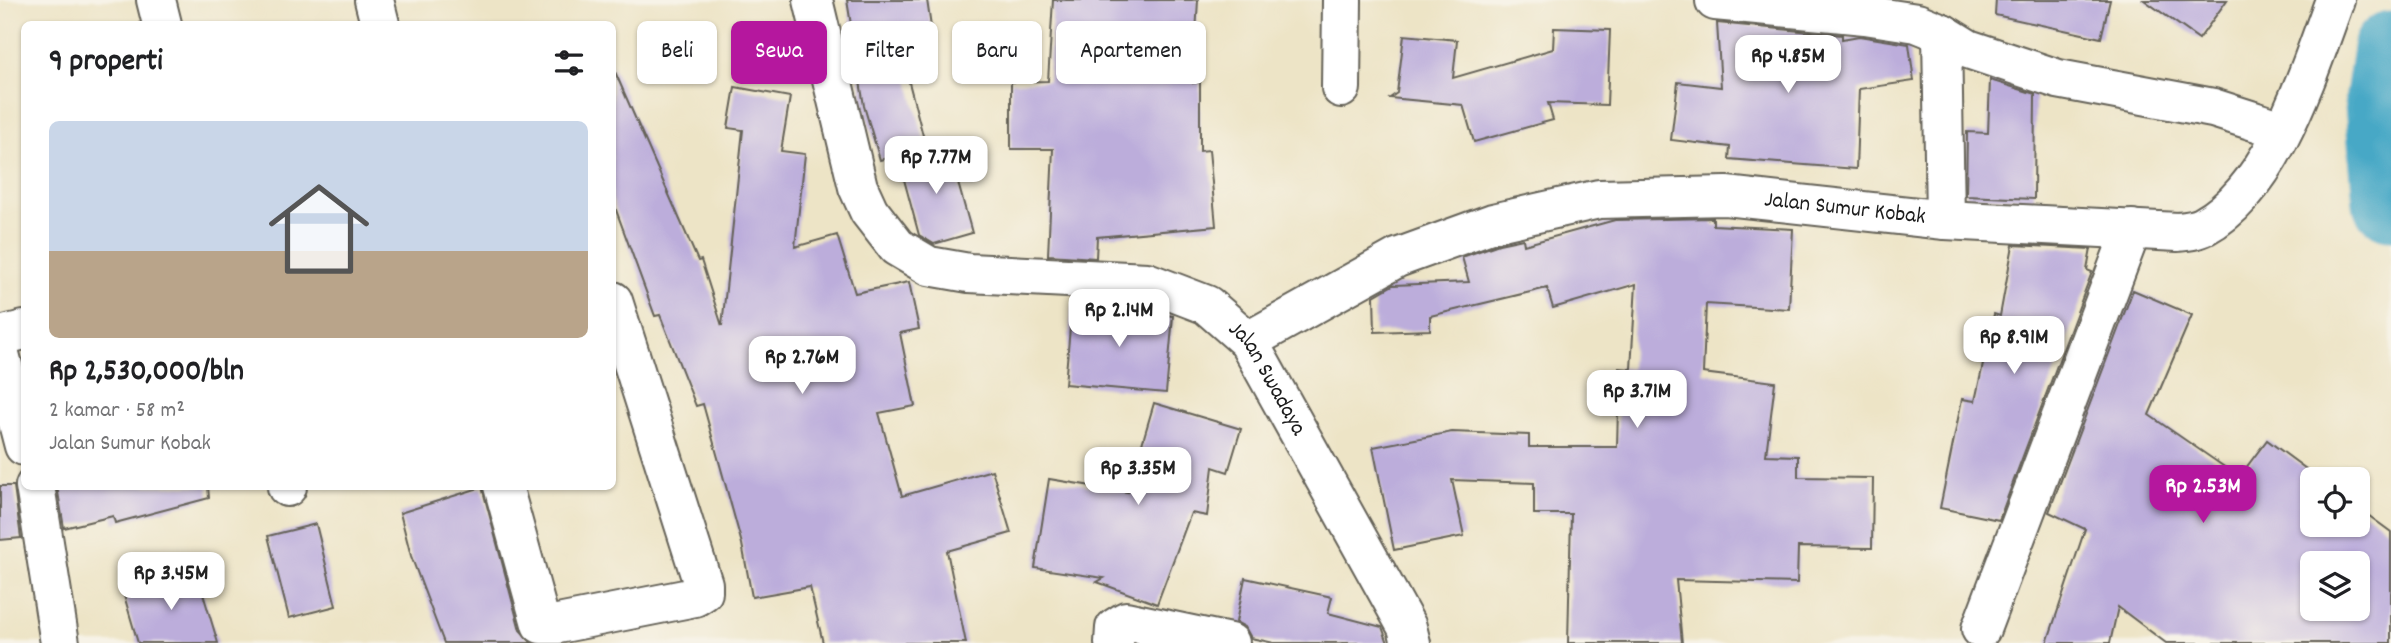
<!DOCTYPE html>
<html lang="id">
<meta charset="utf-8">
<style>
body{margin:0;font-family:Dekko,sans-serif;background:#f6f6f6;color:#202124;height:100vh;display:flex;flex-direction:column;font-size:26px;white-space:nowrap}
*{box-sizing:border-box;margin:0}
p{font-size:23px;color:#757577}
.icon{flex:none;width:38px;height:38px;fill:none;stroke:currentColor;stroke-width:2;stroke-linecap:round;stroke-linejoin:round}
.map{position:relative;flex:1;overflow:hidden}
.sheet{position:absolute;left:21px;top:21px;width:595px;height:469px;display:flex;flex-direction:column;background:#fff;border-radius:10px;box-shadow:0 2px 5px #0004}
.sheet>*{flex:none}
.hud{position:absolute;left:637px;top:21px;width:665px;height:63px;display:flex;gap:14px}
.buttons{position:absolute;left:2300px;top:467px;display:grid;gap:14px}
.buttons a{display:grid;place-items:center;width:70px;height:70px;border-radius:10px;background:#fff;box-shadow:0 2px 5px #0004;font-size:35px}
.price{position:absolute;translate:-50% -60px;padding:0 16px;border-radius:14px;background:#fff;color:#222;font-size:23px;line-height:46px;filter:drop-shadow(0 2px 4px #0008)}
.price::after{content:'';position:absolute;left:50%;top:42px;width:21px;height:16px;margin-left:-10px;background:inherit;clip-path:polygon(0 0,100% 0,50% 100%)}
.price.selected{background:#b5179e;color:#fff}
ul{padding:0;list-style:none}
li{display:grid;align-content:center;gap:14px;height:371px;padding:0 28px}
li+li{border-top:2px solid #e0e0e0}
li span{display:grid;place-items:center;height:217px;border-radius:10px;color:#555}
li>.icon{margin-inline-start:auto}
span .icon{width:126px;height:126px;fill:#fffc;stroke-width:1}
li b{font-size:30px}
h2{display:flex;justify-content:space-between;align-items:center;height:84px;padding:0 28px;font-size:30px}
.tag{padding:0 24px;border-radius:10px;background:#fff;box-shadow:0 2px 5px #0004;font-size:24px;line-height:63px}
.tag.selected{background:#b5179e;color:#fff}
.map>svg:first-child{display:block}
</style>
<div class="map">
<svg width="2391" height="643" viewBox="0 0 2391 643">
<rect width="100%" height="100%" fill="#f7f3e8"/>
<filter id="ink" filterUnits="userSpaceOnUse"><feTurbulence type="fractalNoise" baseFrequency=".0143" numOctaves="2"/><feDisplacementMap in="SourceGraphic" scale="14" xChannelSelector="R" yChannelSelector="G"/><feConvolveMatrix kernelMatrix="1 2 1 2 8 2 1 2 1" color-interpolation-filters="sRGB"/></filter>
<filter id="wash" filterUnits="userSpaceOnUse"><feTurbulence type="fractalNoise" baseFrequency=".00686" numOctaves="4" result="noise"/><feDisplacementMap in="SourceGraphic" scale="28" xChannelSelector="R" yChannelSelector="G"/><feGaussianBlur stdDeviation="1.57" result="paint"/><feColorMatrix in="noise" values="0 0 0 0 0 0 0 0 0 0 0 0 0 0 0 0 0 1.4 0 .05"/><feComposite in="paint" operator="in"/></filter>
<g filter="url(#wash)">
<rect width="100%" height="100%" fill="#ede4c6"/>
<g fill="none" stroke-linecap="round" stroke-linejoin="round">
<path stroke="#46a8c6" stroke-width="77" d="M2391 50 2383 104 2391 202"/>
</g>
<g id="blocks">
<g fill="#bcaddb" fill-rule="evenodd">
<path d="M847 0H927L934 47 901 52 926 147 880 160 864 106Z"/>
<path d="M1053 0H1198L1193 83 1200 82V151L1209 150 1216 226 1097 237 1096 258 1048 255 1053 149H1011V82L1048 81Z"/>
<path d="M1996 0H2110L2101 38 1995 15Z"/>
<path d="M2144 0H2227L2199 39Z"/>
<path d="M1717 23 1842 35V39L1859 36 1909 44 1914 81 1859 89 1856 169 1729 159 1730 147 1671 140 1678 82 1721 87Z"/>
<path d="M1554 28 1610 30 1607 105 1548 103 1553 120 1474 142 1463 105 1390 98 1397 93 1404 35 1457 40 1453 78 1553 49Z"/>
<path d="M612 65 698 261 701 260 722 326 743 130 728 128 735 87 790 97 781 151 805 154 795 247 837 235 855 293 909 282 919 329 900 333 915 406 879 413 902 496 992 470 1011 533 947 551 966 643H823L810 587 752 597 742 544 703 404 696 406 660 315 655 316 612 199Z"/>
<path d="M1990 80 2035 94 2034 199 1966 196 1967 132 1988 133Z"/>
<path d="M948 147 972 233 934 244 919 235 899 161Z"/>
<path d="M1713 218V225L1793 229 1789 309 1706 304 1703 373 1775 382 1766 455 1798 456V477L1873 478 1872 548 1798 547 1797 583 1676 580 1682 643H1568L1571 514H1534V483L1452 480 1464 536 1394 550 1373 447 1452 432 1529 435V447H1617L1619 368 1631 369 1636 284 1553 308 1547 288 1430 316V330L1375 332 1374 296 1393 285 1469 282 1462 257 1499 244 1523 239 1524 245 1615 220Z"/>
<path d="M2013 245 2091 249 2087 270 2092 272 1999 520 1940 508 1962 399 1975 401 1994 314 2000 316Z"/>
<path d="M2133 290 2192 315 2149 415 2239 477 2267 440 2321 480H2312V525H2357V507L2391 532V643H2166L2118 607 2110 643H2047L2085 529 2049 512ZM2312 564H2357V609H2312Z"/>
<path d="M1072 305 1173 316 1166 393 1065 384Z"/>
<path d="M1154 403 1241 429 1228 472 1213 467 1207 516 1191 513 1157 604 1097 582 1104 578 1035 568 1049 479 1128 492Z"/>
<path d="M0 486H14L21 538 0 540Z"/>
<path d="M57 486H208L209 498 115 523 113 516 64 528Z"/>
<path d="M482 487 520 630 532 643H444L411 556 400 513Z"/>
<path d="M316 524 336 606 289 618 268 536Z"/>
<path d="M196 571 218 643H138L123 592Z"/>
<path d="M1245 578 1332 597 1328 613 1382 627 1388 643H1274L1251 638 1245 627 1236 622Z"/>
</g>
</g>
</g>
<g filter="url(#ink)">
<use href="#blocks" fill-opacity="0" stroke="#656258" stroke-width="2"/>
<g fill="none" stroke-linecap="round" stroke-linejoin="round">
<defs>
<g id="street">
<path d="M156 0 162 24"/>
<path d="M374 0 380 24"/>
<path id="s1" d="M813 0 858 187 869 211 897 247 929 266 969 273 1147 282 1207 305 1248 341 1407 627 1411 643"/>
<path d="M1715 1 1865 15 1917 23 1942 33 1968 49 2058 79 2213 108 2282 130"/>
<path d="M1942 33 1945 220"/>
<path d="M1341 88 1342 0"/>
<path d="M0 336 24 330"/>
<path id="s2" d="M1248 341 1397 258 1493 223 1599 199 1726 196 1945 220 2178 232C2187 231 2197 230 2204 226 2274 188 2309 70 2335 0"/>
<path d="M0 354 24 446"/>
<path d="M35 486 60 643"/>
<path d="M287 486V487"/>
<path d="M503 486 541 624H558L695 597 703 592V584L613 301"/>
<path d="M1981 629 2132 229"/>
<path d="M1114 643 1115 628 1126 621 1230 643"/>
</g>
</defs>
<use href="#street" stroke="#656258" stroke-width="42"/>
<use href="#street" stroke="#fff" stroke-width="38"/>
</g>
</g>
<g text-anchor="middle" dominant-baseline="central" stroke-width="5" stroke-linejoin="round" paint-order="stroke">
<g font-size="23" fill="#1c1c1c" stroke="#f7f3e8">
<text stroke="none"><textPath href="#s2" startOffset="628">Jalan Sumur Kobak</textPath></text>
<text stroke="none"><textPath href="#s1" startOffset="681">Jalan Swadaya</textPath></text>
</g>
</g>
</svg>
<div class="buttons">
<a><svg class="icon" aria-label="locate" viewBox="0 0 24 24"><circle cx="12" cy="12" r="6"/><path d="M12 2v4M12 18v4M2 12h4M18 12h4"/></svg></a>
<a><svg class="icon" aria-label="layers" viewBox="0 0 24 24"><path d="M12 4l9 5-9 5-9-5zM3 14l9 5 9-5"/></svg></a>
</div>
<b class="price" style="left:1788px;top:95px">Rp 4.85M</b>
<b class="price" style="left:936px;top:196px">Rp 7.77M</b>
<b class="price" style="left:1119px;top:349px">Rp 2.14M</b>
<b class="price" style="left:2014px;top:376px">Rp 8.91M</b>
<b class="price" style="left:802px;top:396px">Rp 2.76M</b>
<b class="price" style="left:1637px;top:430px">Rp 3.71M</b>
<b class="price" style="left:1138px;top:507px">Rp 3.35M</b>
<b class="price selected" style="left:2203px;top:525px">Rp 2.53M</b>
<b class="price" style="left:171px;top:612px">Rp 3.45M</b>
<div class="hud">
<a class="tag">Beli</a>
<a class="tag selected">Sewa</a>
<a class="tag">Filter</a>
<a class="tag">Baru</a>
<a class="tag">Apartemen</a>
</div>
<section class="sheet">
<h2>9 properti<svg class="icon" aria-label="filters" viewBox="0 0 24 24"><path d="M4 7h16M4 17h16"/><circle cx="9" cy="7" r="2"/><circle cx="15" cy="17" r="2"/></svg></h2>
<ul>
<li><span style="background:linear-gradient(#c9d6e8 60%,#b9a48a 0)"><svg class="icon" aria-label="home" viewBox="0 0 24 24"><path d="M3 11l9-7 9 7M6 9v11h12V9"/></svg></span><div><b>Rp 2,530,000/bln</b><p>2 kamar · 58 m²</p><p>Jalan Sumur Kobak</p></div></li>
</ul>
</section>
</div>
